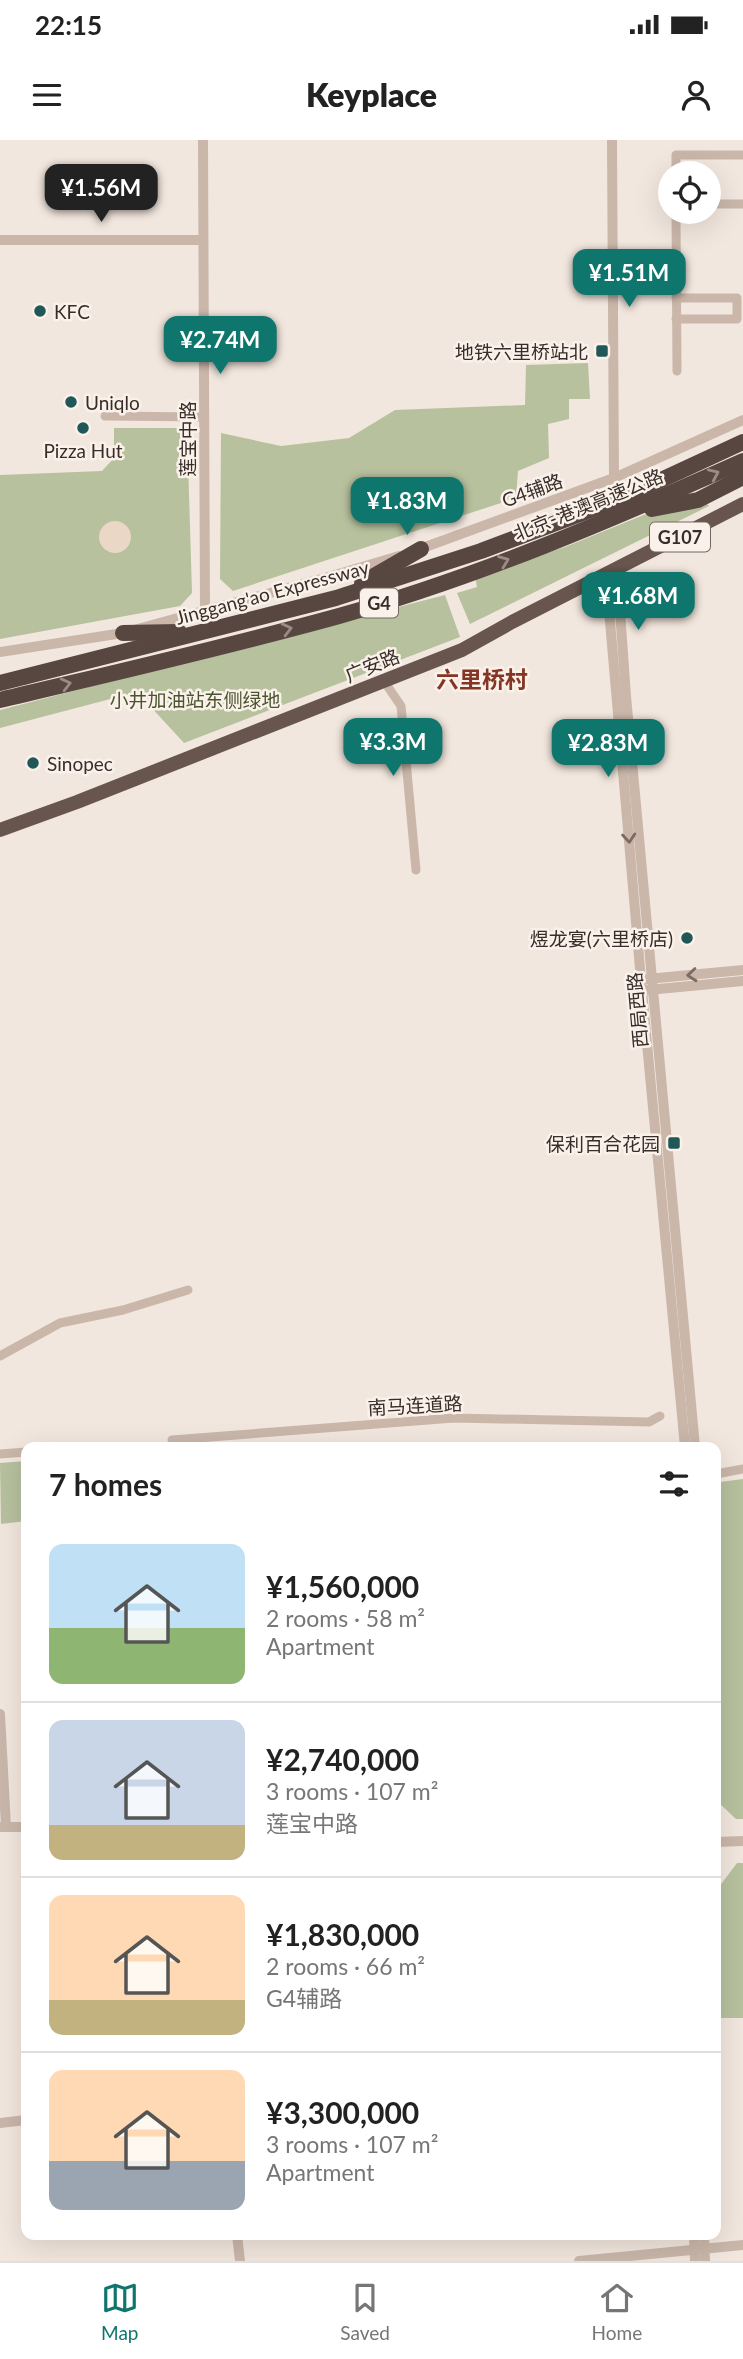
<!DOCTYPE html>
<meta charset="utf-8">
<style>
body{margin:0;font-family:Lato,"Noto Sans SC",sans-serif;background:#f6f6f6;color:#222;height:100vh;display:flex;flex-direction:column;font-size:26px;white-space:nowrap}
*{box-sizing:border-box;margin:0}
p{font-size:23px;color:#767676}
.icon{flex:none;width:38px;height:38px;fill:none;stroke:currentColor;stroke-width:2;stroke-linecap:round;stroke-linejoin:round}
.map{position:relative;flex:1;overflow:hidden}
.drawer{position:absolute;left:21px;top:1302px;width:700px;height:798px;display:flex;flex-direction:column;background:#fff;border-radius:14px;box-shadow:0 7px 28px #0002}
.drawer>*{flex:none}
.controls{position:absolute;left:658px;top:21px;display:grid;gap:14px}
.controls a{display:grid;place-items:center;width:63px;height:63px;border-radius:50%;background:#fff;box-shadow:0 7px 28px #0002;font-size:35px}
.price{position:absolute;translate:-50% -60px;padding:0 16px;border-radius:14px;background:#0f766e;color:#fff;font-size:23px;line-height:46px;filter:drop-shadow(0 2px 4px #0008)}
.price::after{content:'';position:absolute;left:50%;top:42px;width:21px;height:16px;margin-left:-10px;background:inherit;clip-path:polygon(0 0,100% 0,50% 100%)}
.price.current{background:#222;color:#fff}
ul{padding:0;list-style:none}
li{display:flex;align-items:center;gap:21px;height:175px;padding:0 28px}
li+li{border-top:2px solid #e0e0e0}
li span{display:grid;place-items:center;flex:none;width:196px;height:140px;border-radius:14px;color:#555}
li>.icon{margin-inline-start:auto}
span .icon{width:84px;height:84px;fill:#fffc;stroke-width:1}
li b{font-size:30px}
h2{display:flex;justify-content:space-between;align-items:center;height:84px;padding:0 28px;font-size:30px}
.status{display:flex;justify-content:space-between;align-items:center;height:49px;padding:0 35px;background:#fff;direction:ltr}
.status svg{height:19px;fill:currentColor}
header{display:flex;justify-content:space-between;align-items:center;height:91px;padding:0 28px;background:#fff;font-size:32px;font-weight:800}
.dock{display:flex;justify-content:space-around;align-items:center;height:98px;border-top:2px solid #e0e0e0;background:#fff;font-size:19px;color:#767676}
.dock a{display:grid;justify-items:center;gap:4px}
.dock .current{color:#0f766e}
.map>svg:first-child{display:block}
</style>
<div class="status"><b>22:15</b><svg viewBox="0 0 49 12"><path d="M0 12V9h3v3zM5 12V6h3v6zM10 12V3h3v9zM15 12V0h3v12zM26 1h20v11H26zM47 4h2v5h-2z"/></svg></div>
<header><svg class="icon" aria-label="menu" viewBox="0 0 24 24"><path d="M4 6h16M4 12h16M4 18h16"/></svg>Keyplace<svg class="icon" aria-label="person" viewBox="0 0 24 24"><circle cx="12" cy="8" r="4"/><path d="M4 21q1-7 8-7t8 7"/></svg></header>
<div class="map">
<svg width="743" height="2121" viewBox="0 0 743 2121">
<rect width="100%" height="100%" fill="#f2e7de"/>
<g fill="#b7c19e">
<path d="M588 223 590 259H569V279L548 284 549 318 518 331 516 358 233 451 220 439 221 293 281 306 349 298 395 270 525 265 526 225Z"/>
<path d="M114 288H187L192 453 180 466 0 499V335L102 331 114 318Z"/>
<path d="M704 361 709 366 470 484 457 453 477 447 475 436 565 407 646 374Z"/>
<path d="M445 455 460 497 184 603 137 552 0 588V570Z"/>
<path d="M26 1321V1381L1 1384 0 1323Z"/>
<path d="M743 1339V1679H736L716 1660V1430L721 1417 718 1416 720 1342Z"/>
<path d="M737 1723H743V1878H717L716 1751Z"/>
</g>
<circle fill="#ead7c5" cx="115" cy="397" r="16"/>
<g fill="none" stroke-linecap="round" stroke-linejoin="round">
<g stroke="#cab7aa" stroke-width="9">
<path d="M676 33V15H743"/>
<path d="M709 64H743"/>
<path d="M676 72 677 231"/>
<path d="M676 158H737V179H676"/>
<path d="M105 276 204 277"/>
<path d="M384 541 401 566 416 730"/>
<path d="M0 1216 60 1183 123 1170 188 1150"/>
<path d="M172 1300 454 1278 649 1282 660 1276"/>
<path d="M0 1314 26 1312"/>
<path d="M716 1334 743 1329"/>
</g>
<g stroke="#cab7aa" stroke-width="10">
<path d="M203 0 205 472"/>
<path d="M612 0 614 338"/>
<path d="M0 100H203"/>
<path d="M417 410 614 338 743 280"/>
<path d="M617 429 626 556 695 1307"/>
<path d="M606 435 641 840 685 1307"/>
<path d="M0 512 123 493 325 438 399 416"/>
<path d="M647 839 743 830"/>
<path d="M648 850 743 841"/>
<path d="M0 1574 6 1687"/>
<path d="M0 1687H26"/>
<path d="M716 1702 743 1701"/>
<path d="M0 1983 26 1980"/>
<path d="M237 2095 240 2121"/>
<path d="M694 2095 695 2121"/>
<path d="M704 2095 705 2121"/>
<path d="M579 2121 743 2105"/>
</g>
<path stroke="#68554e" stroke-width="14" d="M0 690 77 662 462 510 512 482 743 364"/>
<g stroke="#584741" stroke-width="16">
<path d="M652 369 698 360 743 337"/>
<path d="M362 443 421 409"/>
<path d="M123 493 179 492"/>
<path d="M0 543 336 458 481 411 620 359 743 302"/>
<path d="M0 560C113 533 227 507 339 476 478 437 611 380 743 321"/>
</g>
</g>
<defs><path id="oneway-chevron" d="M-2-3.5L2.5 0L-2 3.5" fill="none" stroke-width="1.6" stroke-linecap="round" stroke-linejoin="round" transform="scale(1.75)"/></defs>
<g stroke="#998b85">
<use href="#oneway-chevron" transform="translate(714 334) rotate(-24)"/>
<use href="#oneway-chevron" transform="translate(504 421) rotate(-21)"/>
<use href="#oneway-chevron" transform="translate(287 489) rotate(-14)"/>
<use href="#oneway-chevron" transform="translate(66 544) rotate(-14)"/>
</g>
<g stroke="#7a6b63">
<use href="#oneway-chevron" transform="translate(629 698) rotate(85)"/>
<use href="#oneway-chevron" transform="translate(692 835) rotate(175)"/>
</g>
<g fill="#205858" stroke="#faf2ea" stroke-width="2.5">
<circle cx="40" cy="171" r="7"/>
<rect x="595" y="204" width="14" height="14" rx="3.5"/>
<circle cx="71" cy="262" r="7"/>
<circle cx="83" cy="288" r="7"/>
<circle cx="33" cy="623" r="7"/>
<circle cx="687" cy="798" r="7"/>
<rect x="667" y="996" width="14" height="14" rx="3.5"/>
</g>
<g text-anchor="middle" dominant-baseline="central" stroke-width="5" stroke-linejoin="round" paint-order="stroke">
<g fill="#faf2ea" stroke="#726863" stroke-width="2">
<rect x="650" y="382.5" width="60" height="29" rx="5"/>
<rect x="360" y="448.5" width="38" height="29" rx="5"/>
</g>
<g font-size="18" font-weight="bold" fill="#382d29">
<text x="680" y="397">G107</text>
<text x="379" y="463">G4</text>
</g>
<g font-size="19" fill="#382d29" stroke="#faf2ea" text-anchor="start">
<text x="54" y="171">KFC</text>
<text x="588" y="211" text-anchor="end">地铁六里桥站北</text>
<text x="85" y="262">Uniqlo</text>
<text x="83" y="310" text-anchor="middle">Pizza Hut</text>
<text x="47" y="623">Sinopec</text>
<text x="673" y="798" text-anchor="end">煜龙宴(六里桥店)</text>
<text x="660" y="1003" text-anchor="end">保利百合花园</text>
</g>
<g font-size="19" fill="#382d29" stroke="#faf2ea">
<text transform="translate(187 299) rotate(-90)">莲宝中路</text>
<text transform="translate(532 350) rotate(-20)">G4辅路</text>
<text transform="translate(588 364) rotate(-22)">北京-港澳高速公路</text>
<text transform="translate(272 452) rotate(-15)">Jinggang'ao Expressway</text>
<text transform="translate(372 525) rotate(-22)">广安路</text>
<text transform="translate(637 870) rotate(-95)">西局西路</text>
<text transform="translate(415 1265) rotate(-3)">南马连道路</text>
</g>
<g font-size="19" fill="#49552e" stroke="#faf2ea">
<text x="195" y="559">小井加油站东侧绿地</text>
</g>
<g font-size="23" font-weight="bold" fill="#853524" stroke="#faf2ea">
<text x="482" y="539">六里桥村</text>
</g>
</g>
</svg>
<div class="controls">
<a><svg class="icon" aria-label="locate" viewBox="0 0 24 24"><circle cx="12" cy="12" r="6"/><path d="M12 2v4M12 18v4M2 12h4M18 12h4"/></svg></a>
</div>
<b class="price current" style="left:101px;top:84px">¥1.56M</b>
<b class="price" style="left:629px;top:169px">¥1.51M</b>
<b class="price" style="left:220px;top:236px">¥2.74M</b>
<b class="price" style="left:407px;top:397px">¥1.83M</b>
<b class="price" style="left:638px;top:492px">¥1.68M</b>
<b class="price" style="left:393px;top:638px">¥3.3M</b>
<b class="price" style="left:608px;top:639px">¥2.83M</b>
<section class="drawer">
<h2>7 homes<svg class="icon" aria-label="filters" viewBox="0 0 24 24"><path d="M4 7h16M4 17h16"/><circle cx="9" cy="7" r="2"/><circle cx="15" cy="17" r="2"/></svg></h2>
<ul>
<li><span style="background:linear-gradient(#bfe0f5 60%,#8fb573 0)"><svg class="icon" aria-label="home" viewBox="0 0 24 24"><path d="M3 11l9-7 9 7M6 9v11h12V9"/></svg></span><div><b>¥1,560,000</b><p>2 rooms · 58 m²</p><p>Apartment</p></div></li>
<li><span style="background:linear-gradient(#c9d6e8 75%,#c2b280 0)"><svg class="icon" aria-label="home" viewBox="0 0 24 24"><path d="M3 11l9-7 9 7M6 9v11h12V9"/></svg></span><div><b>¥2,740,000</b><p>3 rooms · 107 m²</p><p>莲宝中路</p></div></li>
<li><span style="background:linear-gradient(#ffd9b3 75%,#c2b280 0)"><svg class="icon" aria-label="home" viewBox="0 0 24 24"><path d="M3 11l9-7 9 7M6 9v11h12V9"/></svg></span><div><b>¥1,830,000</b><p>2 rooms · 66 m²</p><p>G4辅路</p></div></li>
<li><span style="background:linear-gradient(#ffd9b3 65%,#9aa5b1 0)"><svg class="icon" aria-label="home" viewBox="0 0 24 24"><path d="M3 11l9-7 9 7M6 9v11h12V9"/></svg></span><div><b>¥3,300,000</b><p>3 rooms · 107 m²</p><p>Apartment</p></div></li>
</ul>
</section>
</div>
<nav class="dock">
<a class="current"><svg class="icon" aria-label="map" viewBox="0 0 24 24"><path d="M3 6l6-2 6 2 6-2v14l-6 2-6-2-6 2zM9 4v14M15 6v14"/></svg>Map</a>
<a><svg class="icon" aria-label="saved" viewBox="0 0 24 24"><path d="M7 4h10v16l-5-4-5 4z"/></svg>Saved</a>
<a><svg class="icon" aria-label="home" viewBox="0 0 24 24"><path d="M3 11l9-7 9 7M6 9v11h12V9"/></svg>Home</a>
</nav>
